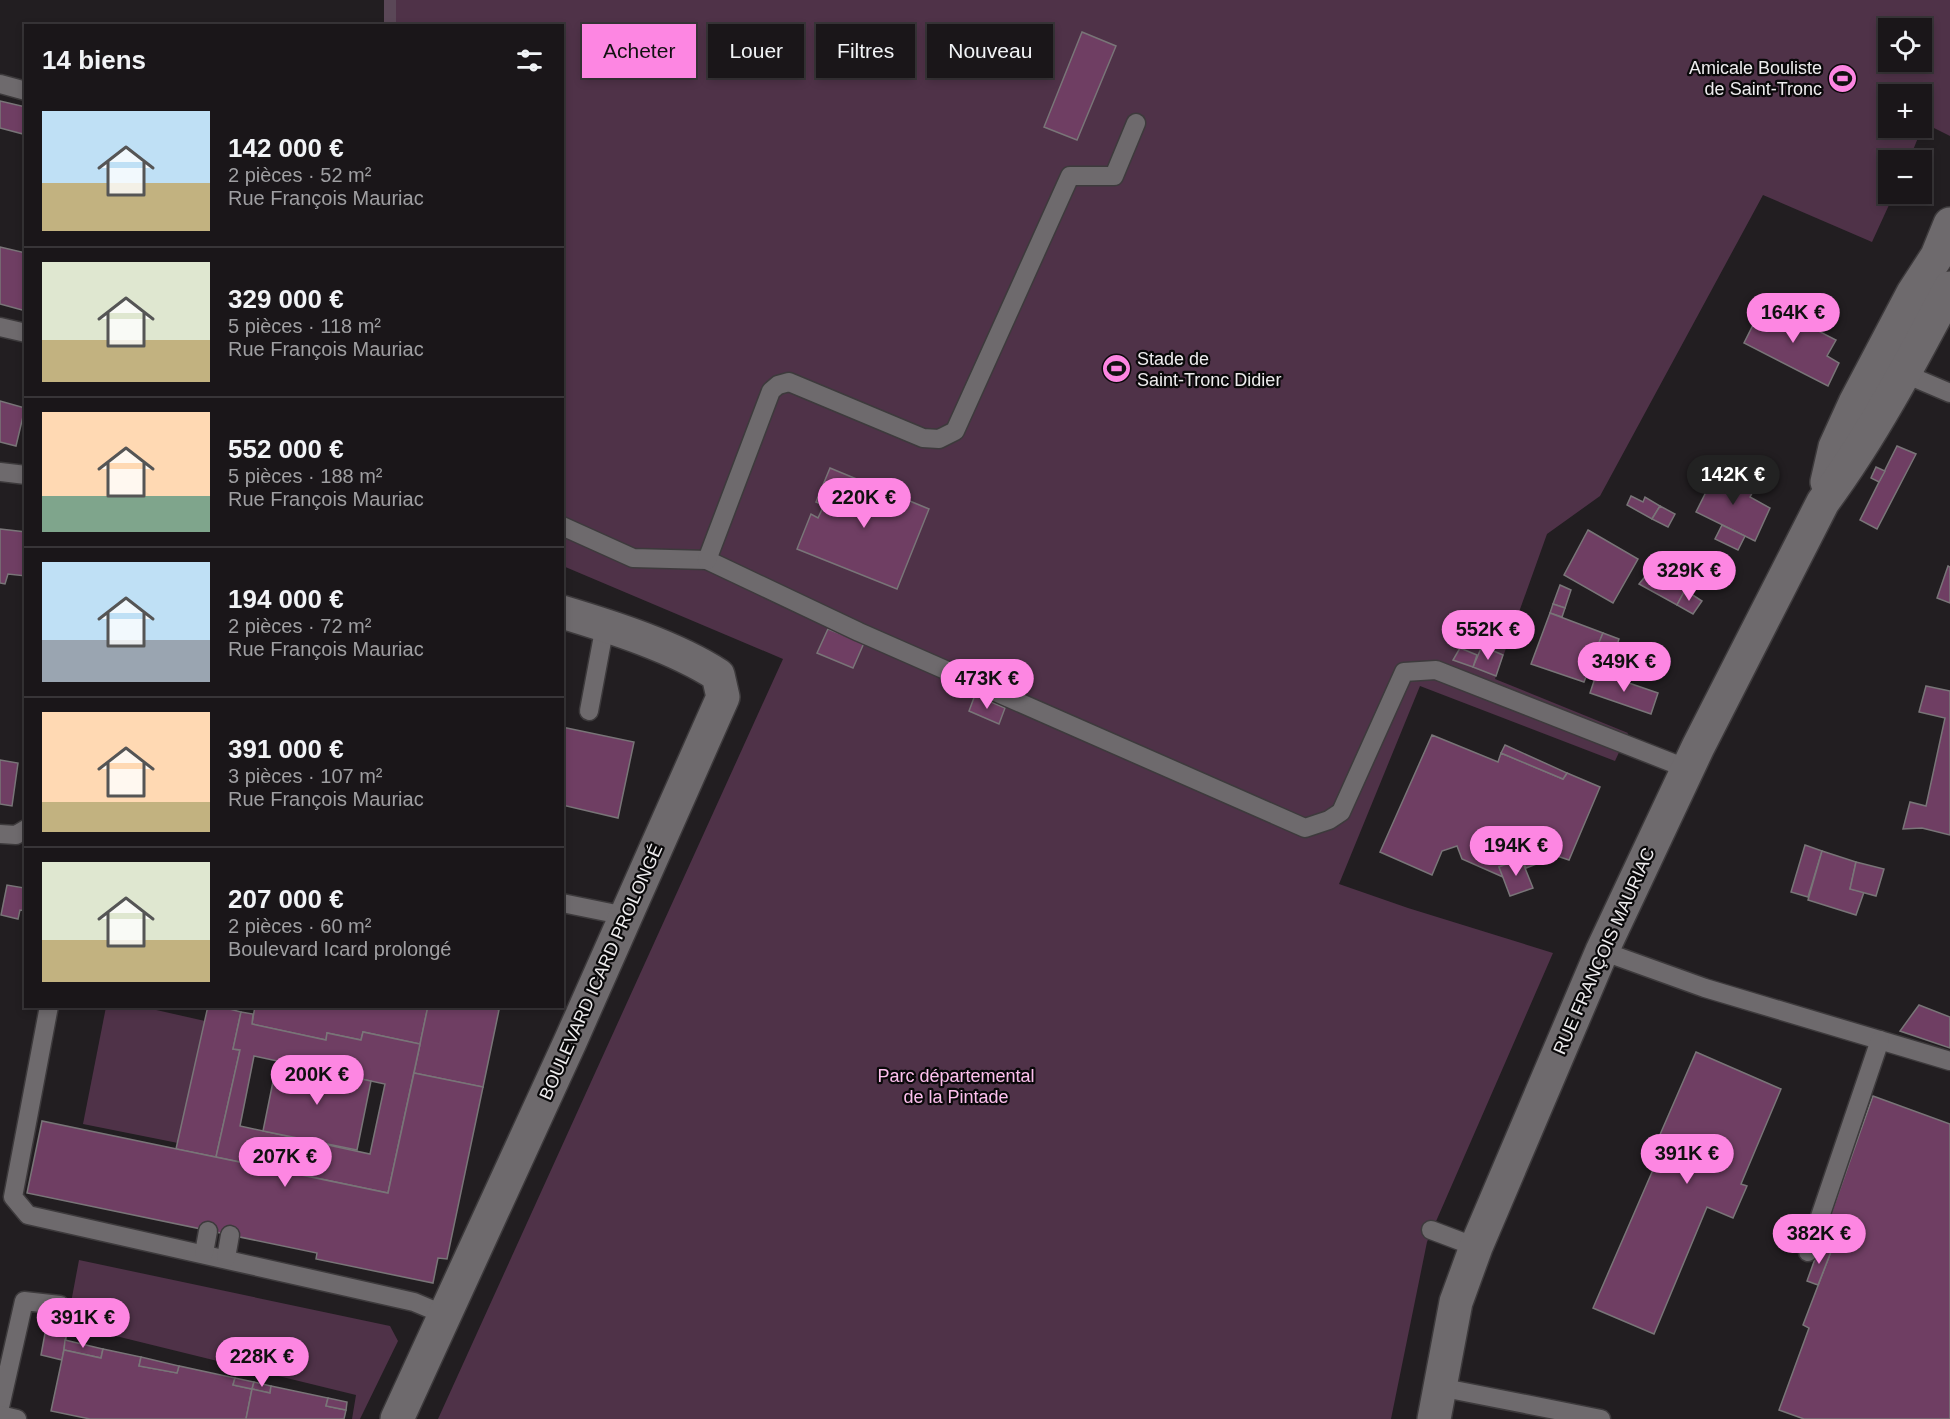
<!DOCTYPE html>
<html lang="fr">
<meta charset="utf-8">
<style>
body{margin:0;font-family:Arial,sans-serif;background:#231f22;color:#f1f3f6;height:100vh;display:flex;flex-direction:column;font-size:22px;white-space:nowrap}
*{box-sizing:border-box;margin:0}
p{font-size:20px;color:#9f9fa2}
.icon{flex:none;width:33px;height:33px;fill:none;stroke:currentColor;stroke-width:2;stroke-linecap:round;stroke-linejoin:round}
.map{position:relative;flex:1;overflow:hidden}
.sheet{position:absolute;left:24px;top:24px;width:540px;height:984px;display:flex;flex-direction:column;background:#1a1619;border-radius:0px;box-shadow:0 3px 9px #0003,0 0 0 2px #383538}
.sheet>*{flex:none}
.guide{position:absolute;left:582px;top:24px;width:570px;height:54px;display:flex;gap:12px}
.fabs{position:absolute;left:1878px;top:18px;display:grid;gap:12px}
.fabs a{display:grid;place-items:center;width:54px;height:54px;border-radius:0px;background:#1a1619;box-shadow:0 3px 9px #0003,0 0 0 2px #383538;font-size:30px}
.price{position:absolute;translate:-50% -51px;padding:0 14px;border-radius:21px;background:#fd86e2;color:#111;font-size:20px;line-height:39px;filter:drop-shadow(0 2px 3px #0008)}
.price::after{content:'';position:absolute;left:50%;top:36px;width:18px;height:14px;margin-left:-9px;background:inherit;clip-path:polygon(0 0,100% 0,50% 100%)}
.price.on{background:#222;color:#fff}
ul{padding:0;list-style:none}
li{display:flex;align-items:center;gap:18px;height:150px;padding:0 18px}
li+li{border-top:2px solid #383538}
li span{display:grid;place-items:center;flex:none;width:168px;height:120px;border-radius:0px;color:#555}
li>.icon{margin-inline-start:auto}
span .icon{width:72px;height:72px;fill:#fffc;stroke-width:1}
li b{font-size:26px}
h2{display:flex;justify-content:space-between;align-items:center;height:72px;padding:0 18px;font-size:26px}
.pill{padding:0 21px;border-radius:0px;background:#1a1619;box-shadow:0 3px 9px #0003,0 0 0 2px #383538;font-size:21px;line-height:54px}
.pill.on{background:#fd86e2;color:#111}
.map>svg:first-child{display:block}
</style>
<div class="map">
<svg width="1950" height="1419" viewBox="0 0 1950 1419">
<rect width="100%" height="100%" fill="#221e21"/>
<g fill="#4f3248" fill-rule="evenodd">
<path d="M391 0H1950V136L1924 123 1909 160H1888V194H1894L1872 242 1763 195 1600 496 1547 534 1495 679 1628 733 1615 761 1420 686 1339 884 1408 908 1553 953 1427 1242 1391 1419H438L783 659 563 566 562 26 391 25ZM1888 28H1922V62H1888ZM1888 94H1922V128H1888Z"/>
<path d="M106 1007H143L205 1021 178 1143 83 1124Z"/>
<path d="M79 1260 390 1326 398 1341 360 1419H352L356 1395 67 1324Z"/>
</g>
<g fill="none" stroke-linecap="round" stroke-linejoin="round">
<path stroke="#5a4757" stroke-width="12" d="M390 26V0"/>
</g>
<g fill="#6f3e63" stroke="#797578" stroke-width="1.5" fill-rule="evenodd">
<path d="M1082 32 1116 46 1077 140 1044 127Z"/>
<path d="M0 101 26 107V124L23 134 0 128Z"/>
<path d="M0 247 26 253V311L0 304Z"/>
<path d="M1764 303 1836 340 1827 356 1839 363 1828 386 1744 343Z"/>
<path d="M0 401 25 408 16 446 0 442Z"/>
<path d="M1897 446 1916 454 1877 529 1860 520Z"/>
<path d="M1876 467 1885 471 1879 482 1871 478Z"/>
<path d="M830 468 929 509 897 589 797 549 811 514 818 518 824 505 816 502Z"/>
<path d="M1717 470 1755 488 1750 497 1770 508 1755 541 1696 512Z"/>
<path d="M1631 496 1643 502 1645 497 1660 506 1652 519 1627 505Z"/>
<path d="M1660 506 1675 514 1668 527 1652 519Z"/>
<path d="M1722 525 1745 536 1738 550 1715 539Z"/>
<path d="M0 529 26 532V576L8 574 5 584 0 583Z"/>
<path d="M1588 530 1638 559 1613 603 1564 575Z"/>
<path d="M1948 566 1950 567V603L1937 598Z"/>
<path d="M1652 568 1685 590 1677 605 1639 584Z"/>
<path d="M1560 585 1571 590 1565 608 1553 604Z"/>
<path d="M1685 590 1702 601 1693 614 1677 605Z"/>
<path d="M1553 604 1565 608 1562 617 1550 613Z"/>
<path d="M1550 613 1603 633 1584 682 1531 664Z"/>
<path d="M828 629 864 643 853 668 817 653Z"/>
<path d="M1603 633 1619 639 1612 660 1594 654Z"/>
<path d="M1482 646 1503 655 1496 676 1473 667Z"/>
<path d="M1460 648 1477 655 1473 667 1453 660Z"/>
<path d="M1597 672 1658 693 1651 714 1590 693Z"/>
<path d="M1926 686 1950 691V835L1922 828 1903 829 1910 802 1926 806 1945 718 1919 712Z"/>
<path d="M975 695 1005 708 999 724 969 711Z"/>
<path d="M562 727 634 742 618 818 562 805Z"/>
<path d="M1432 735 1498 762 1501 753 1563 779 1567 773 1600 787 1569 860 1557 856 1526 868 1521 858 1499 867 1503 877 1462 859 1457 846 1442 851 1432 875 1380 852Z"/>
<path d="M1505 745 1567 773 1563 779 1501 753Z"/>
<path d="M0 760 18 763 12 806 0 804Z"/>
<path d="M1805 845 1822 851 1808 897 1791 892Z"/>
<path d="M1822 851 1856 862 1850 889 1864 892 1856 915 1808 900Z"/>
<path d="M1521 858 1533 888 1510 896 1499 867Z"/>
<path d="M1856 862 1884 869 1876 896 1850 889Z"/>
<path d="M26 883V911L20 910 18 919 1 915 7 885 24 888Z"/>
<path d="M1919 1005 1950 1017V1048L1900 1031Z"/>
<path d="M208 1006H218L241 1012 233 1049 240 1050 216 1157 176 1149Z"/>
<path d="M255 1006H428L420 1044 363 1032 361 1040 327 1033 326 1040 252 1024Z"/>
<path d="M428 1006H489L499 1010 483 1087 414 1073Z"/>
<path d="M241 1012 253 1014 252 1024 326 1040 327 1033 361 1040 363 1032 420 1044 388 1193 216 1157 240 1050 233 1049ZM254 1056 385 1084 370 1154 240 1126Z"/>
<path d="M1696 1052 1781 1089 1741 1184 1747 1186 1733 1218 1707 1207 1654 1334 1593 1308 1662 1149 1655 1146Z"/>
<path d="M277 1062 371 1081 357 1150 263 1131Z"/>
<path d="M414 1073 483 1087 447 1259 438 1258 433 1283 316 1259 317 1253 27 1193 42 1121 388 1193Z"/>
<path d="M1873 1096 1950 1124V1419H1804L1779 1410 1809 1328 1803 1325 1832 1249 1820 1245Z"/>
<path d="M1820 1245 1832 1249 1818 1285 1807 1281Z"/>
<path d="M46 1328 67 1332 62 1360 41 1355Z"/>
<path d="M65 1340 103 1349 101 1358 64 1350Z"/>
<path d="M103 1349 141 1357 139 1366 177 1373 179 1366 235 1378 233 1385 252 1389 246 1419H90L51 1411 64 1350 101 1358Z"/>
<path d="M141 1357 179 1366 177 1373 139 1366Z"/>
<path d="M235 1378 254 1382 252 1389 233 1385Z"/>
<path d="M254 1382 271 1386 270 1393 252 1389Z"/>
<path d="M271 1386 328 1398 326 1406 346 1410 344 1419H246L252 1389 270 1393Z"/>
<path d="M328 1398 347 1402 346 1410 326 1406Z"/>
</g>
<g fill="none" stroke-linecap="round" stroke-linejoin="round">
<defs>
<g id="service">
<path d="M0 84 26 91"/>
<path d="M0 327 26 333"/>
<path d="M1896 370 1950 393"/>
<path d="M0 472 26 475"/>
<path d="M562 526 633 558 707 560 859 632 1305 828 1329 820 1341 812 1404 672 1436 670 1688 769"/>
<path d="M707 560 771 391 778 385 789 382 923 438 939 439 955 431 1070 176H1114L1136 123"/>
<path d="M589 711 605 625"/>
<path d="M0 834 16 835 26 829"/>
<path d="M562 903 626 916"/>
<path d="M1602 951 1705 988 1950 1061"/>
<path d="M49 1006 13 1197 28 1215 414 1302 445 1315"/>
<path d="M1431 1230 1476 1247"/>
<path d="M1808 1252 1880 1040"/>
<path d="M204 1253 208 1231"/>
<path d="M226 1258 230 1235"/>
<path d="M1439 1387 1601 1419"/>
<path d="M0 1407 24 1301 60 1305"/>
<path d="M0 1415 17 1419"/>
</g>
<g id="minor">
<path d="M1827 482 1835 447 1855 403 1913 293 1937 256 1950 224"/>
<path d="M397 1419 570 1042 723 697 718 675C675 647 612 627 562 612"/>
<path d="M1434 1419 1456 1302 1476 1247 1602 951 1698 747 1823 502C1872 436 1912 360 1950 288"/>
</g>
</defs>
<use href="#service" stroke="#3d3a3c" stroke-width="21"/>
<use href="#minor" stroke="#3d3a3c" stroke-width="36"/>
<use href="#service" stroke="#6e6a6d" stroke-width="18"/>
<use href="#minor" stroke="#6e6a6d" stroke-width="33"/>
</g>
<defs>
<symbol id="stadium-disc" viewBox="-11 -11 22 22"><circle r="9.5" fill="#fd86e2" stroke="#0a090a"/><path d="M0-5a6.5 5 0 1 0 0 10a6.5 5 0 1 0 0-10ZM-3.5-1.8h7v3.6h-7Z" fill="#111"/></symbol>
</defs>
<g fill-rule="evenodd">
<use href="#stadium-disc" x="1826" y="62" width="33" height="33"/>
<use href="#stadium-disc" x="1100" y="352" width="33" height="33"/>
</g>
<g text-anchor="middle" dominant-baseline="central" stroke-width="4.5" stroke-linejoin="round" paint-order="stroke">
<g font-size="18" fill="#eeecee" stroke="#0a090a" text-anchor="end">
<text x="1822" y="68">Amicale Bouliste<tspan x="1822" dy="21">de Saint-Tronc</tspan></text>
<text x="1137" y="359" text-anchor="start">Stade de<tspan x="1137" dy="21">Saint-Tronc Didier</tspan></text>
</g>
<g font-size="18" fill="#eeecee" stroke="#0a090a">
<text transform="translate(1604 951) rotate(-66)">RUE FRANÇOIS MAURIAC</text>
<text transform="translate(601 972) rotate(-66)">BOULEVARD ICARD PROLONGÉ</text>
</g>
<g font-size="18" fill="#fec0ee" stroke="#0a090a">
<text x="956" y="1076">Parc départemental<tspan x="956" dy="21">de la Pintade</tspan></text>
</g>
</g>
</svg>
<div class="fabs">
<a><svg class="icon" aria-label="locate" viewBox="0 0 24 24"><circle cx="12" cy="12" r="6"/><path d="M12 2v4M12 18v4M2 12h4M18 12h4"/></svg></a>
<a>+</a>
<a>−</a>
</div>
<b class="price" style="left:1793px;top:344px">164K €</b>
<b class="price on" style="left:1733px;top:506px">142K €</b>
<b class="price" style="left:864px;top:529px">220K €</b>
<b class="price" style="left:1689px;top:602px">329K €</b>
<b class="price" style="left:1488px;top:661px">552K €</b>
<b class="price" style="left:1624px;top:693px">349K €</b>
<b class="price" style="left:987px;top:710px">473K €</b>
<b class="price" style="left:1516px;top:877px">194K €</b>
<b class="price" style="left:317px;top:1106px">200K €</b>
<b class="price" style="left:1687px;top:1185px">391K €</b>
<b class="price" style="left:285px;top:1188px">207K €</b>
<b class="price" style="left:1819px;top:1265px">382K €</b>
<b class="price" style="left:83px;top:1349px">391K €</b>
<b class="price" style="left:262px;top:1388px">228K €</b>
<div class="guide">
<a class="pill on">Acheter</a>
<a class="pill">Louer</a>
<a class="pill">Filtres</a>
<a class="pill">Nouveau</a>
</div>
<section class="sheet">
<h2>14 biens<svg class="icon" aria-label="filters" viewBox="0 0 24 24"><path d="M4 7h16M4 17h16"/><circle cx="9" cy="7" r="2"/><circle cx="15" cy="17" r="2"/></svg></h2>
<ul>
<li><span style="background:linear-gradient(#bfe0f5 60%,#c2b280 0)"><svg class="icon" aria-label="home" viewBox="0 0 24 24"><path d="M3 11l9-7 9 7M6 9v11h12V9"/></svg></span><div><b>142 000 €</b><p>2 pièces · 52 m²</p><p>Rue François Mauriac</p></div></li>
<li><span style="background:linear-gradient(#dfe7d0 65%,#c2b280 0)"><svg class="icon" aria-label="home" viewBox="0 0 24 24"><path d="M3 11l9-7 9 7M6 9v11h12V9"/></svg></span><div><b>329 000 €</b><p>5 pièces · 118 m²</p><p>Rue François Mauriac</p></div></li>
<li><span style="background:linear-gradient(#ffd9b3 70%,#7fa58c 0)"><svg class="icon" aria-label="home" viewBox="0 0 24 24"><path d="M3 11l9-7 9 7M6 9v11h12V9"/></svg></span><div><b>552 000 €</b><p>5 pièces · 188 m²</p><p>Rue François Mauriac</p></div></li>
<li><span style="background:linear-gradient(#bfe0f5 65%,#9aa5b1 0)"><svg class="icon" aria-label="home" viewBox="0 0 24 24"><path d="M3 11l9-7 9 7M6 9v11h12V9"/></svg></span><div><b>194 000 €</b><p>2 pièces · 72 m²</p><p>Rue François Mauriac</p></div></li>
<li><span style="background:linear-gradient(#ffd9b3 75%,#c2b280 0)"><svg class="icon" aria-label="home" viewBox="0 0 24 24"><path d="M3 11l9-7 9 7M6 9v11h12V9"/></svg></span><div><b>391 000 €</b><p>3 pièces · 107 m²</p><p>Rue François Mauriac</p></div></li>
<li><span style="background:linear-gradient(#dfe7d0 65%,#c2b280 0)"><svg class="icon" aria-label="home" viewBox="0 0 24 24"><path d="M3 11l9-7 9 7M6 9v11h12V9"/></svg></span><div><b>207 000 €</b><p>2 pièces · 60 m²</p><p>Boulevard Icard prolongé</p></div></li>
</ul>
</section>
</div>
